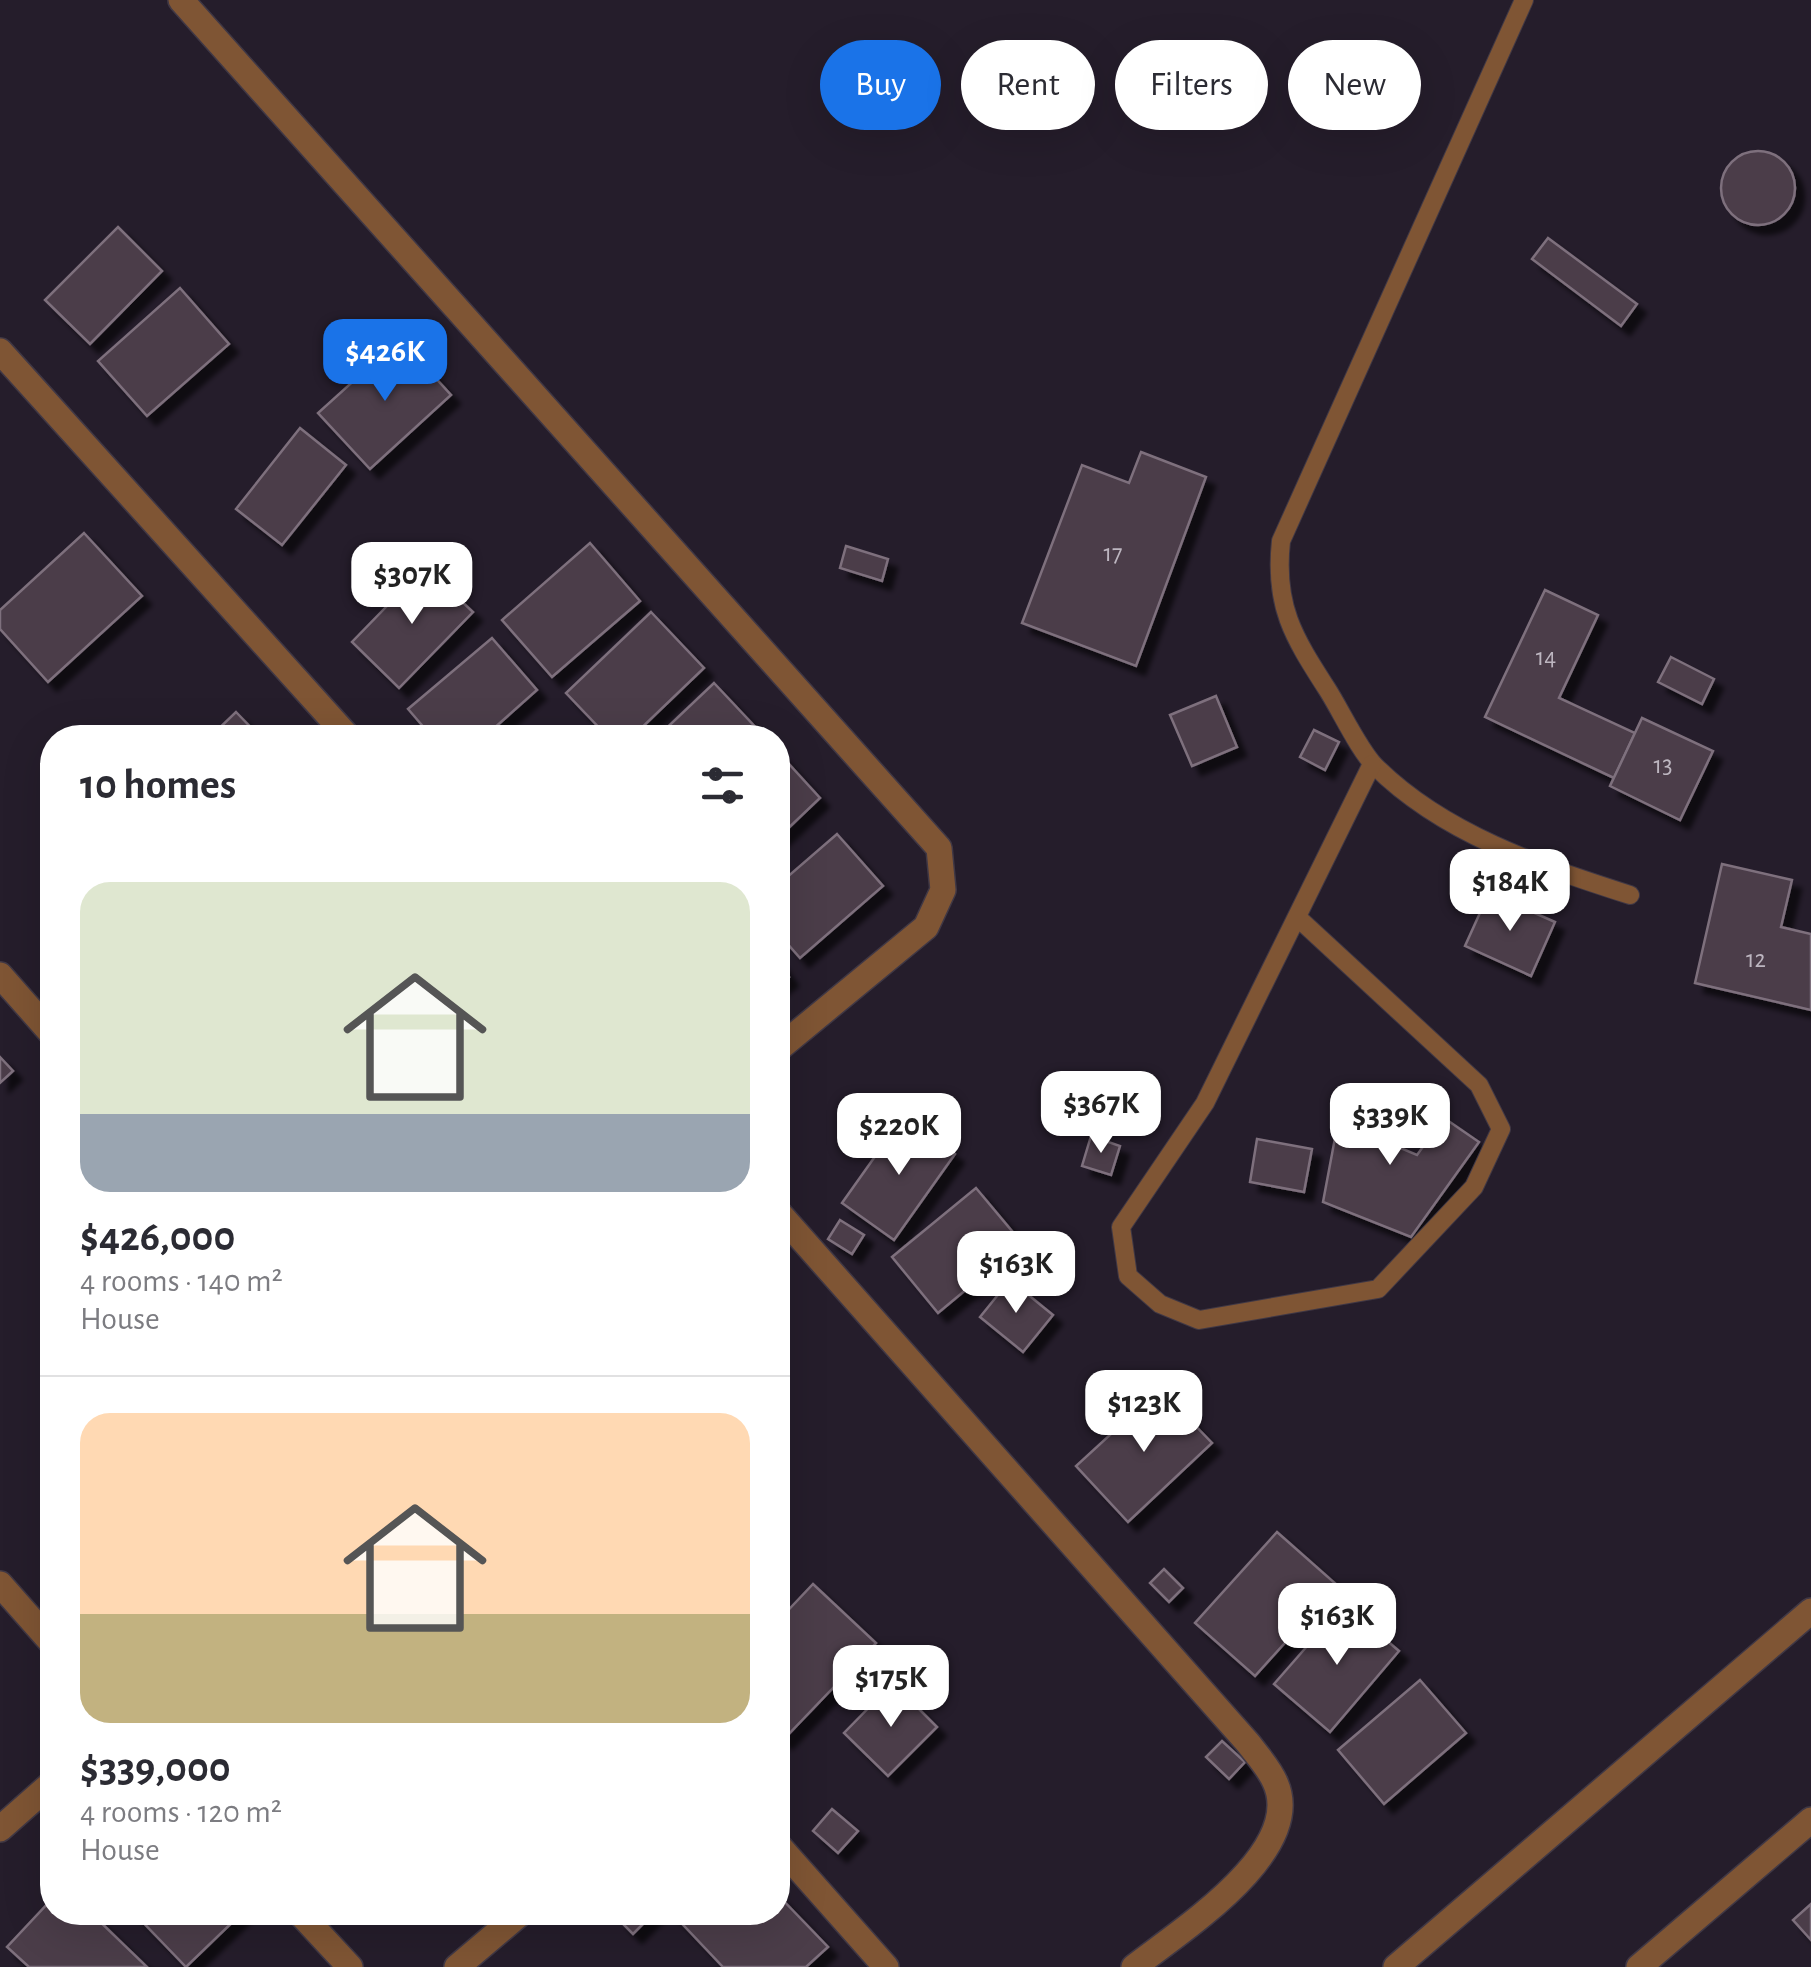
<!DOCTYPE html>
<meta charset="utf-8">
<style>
body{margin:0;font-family:"Alegreya Sans",sans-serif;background:#f2f2f3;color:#2b2b33;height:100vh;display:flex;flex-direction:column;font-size:38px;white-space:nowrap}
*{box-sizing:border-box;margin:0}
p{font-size:32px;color:#7c7c81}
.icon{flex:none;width:55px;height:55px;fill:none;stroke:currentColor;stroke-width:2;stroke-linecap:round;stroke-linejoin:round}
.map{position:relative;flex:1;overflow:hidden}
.side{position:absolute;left:40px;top:725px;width:750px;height:1200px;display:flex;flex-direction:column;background:#fff;border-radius:40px;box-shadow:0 10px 40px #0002}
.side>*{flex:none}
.guide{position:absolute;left:820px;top:40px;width:840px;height:90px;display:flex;gap:20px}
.price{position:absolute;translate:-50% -85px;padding:0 22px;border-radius:20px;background:#fff;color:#222;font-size:32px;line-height:65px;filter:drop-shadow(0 2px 5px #0008)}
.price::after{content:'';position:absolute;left:50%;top:60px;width:30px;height:22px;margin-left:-15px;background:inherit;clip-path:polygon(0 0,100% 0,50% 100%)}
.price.selected{background:#1a73e8;color:#fff}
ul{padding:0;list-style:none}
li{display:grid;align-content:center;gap:20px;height:530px;padding:0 40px}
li+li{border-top:2px solid #e1e1e2}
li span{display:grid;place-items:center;height:310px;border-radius:30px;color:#555}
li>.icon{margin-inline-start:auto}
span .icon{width:180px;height:180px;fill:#fffc;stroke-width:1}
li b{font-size:42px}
h2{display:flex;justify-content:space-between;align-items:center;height:120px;padding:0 40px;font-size:42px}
.tag{padding:0 35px;border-radius:45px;background:#fff;box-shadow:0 10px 40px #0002;font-size:35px;line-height:90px}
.tag.selected{background:#1a73e8;color:#fff}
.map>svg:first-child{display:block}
</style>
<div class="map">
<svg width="1811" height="1967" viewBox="0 0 1811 1967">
<defs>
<filter id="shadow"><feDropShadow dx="9" dy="9" stdDeviation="2.5" flood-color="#0009"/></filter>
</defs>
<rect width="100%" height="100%" fill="#251d2b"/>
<g fill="#4b3d4a" stroke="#7e707d" stroke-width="2.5" filter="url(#shadow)">
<circle cx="1758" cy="188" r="37"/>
<path d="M118 227 162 271 90 344 45 300Z"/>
<path d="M1548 238 1637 304 1621 326 1532 259Z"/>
<path d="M180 288 229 344 147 416 98 361Z"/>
<path d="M400 339 451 395 370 469 318 413Z"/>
<path d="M300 428 346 465 282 545 236 509Z"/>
<path d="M1141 452 1206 477 1136 666 1022 623 1082 465 1129 483Z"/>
<path d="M84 533 142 596 48 682 0 629V610Z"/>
<path d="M590 543 640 601 552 677 502 620Z"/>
<path d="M846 546 888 559 882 581 840 568Z"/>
<path d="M425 567 473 612 399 688 352 642Z"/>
<path d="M1545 590 1598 615 1559 698 1635 733 1614 778 1485 717Z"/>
<path d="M651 612 704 668 631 738H609L566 693Z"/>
<path d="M492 638 537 690 483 738H433L408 709Z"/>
<path d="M1671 657 1714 679 1702 704 1658 682Z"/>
<path d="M714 683 760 732 754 738H656Z"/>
<path d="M1216 696 1237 747 1192 766 1170 715Z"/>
<path d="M236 712 261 738H209Z"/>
<path d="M1642 718 1713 751 1680 820 1610 786Z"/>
<path d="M1314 730 1339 742 1325 770 1300 757Z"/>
<path d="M778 752 820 798 778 838Z"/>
<path d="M837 834 883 886 800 958 778 933V885Z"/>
<path d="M1722 864 1792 880 1781 927 1811 934V1010L1695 983Z"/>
<path d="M1489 893 1555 922 1531 976 1465 946Z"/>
<path d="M778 961 789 977 778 986Z"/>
<path d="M0 1057 13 1071 0 1083Z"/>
<path d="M1344 1090 1382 1094 1374 1137 1417 1155 1444 1118 1479 1142 1411 1237 1323 1202Z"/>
<path d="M903 1117 955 1154 894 1240 842 1203Z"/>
<path d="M1091 1136 1120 1146 1111 1175 1082 1166Z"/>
<path d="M1257 1139 1312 1149 1304 1192 1250 1182Z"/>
<path d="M976 1188 1022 1243 938 1313 892 1257Z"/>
<path d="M840 1220 864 1235 852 1254 828 1239Z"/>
<path d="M1010 1280 1053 1315 1023 1352 980 1317Z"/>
<path d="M1160 1389 1212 1443 1128 1522 1076 1466Z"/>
<path d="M1277 1532 1337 1585 1255 1676 1195 1623Z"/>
<path d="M1164 1569 1183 1588 1169 1602 1150 1583Z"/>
<path d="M813 1584 876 1643 783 1740 778 1736V1621Z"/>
<path d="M1344 1604 1399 1651 1330 1732 1274 1684Z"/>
<path d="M1420 1680 1466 1733 1384 1804 1338 1750Z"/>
<path d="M893 1683 937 1727 888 1776 844 1733Z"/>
<path d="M1222 1741 1245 1762 1229 1779 1206 1757Z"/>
<path d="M832 1809 858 1831 838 1853 813 1831Z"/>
<path d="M778 1895 828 1947 806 1967H723L671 1912H778Z"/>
<path d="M52 1899V1912H90L147 1967H29L7 1947Z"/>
<path d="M1811 1904V1940L1793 1920Z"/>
<path d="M133 1912H242V1913L186 1967Z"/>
<path d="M626 1912H655L633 1934 619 1920Z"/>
</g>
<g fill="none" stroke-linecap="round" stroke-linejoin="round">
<defs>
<g id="service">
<path d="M1524 0 1281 541C1274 606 1293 636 1327 689 1340 709 1359 750 1375 766 1443 834 1540 866 1630 895"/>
<path d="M1297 917 1479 1085 1501 1129 1474 1187 1378 1289 1199 1320 1160 1304 1128 1276 1121 1227 1205 1103 1372 764"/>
</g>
<g id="minor">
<path d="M181 0 939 848 943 890 926 927 778 1049"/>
<path d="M0 351 349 738"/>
<path d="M0 975 52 1034"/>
<path d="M778 1212 1248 1743C1257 1755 1269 1768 1275 1782 1307 1851 1180 1931 1134 1967"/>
<path d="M0 1584 52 1643"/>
<path d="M0 1829 52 1783"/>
<path d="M778 1845 886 1967"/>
<path d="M299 1912 350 1967"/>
<path d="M457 1967 522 1912"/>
<path d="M1396 1967 1811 1611"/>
<path d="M1639 1967 1811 1820"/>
</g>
</defs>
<use href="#service" stroke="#403845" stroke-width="20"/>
<use href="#minor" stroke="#403845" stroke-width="28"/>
<use href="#service" stroke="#7f5534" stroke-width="18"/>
<use href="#minor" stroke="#7f5534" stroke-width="25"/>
</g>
<g text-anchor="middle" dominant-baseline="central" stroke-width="9" stroke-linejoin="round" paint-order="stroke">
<g font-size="25" fill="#bdb6c0">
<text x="1113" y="553">17</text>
<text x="1546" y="657">14</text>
<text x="1663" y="765">13</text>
<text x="1756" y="959">12</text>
</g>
</g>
</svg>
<b class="price selected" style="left:385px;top:404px">$426K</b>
<b class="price" style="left:412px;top:627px">$307K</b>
<b class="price" style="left:1510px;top:934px">$184K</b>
<b class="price" style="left:1101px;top:1156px">$367K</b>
<b class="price" style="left:1390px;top:1168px">$339K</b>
<b class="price" style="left:899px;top:1178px">$220K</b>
<b class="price" style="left:1016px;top:1316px">$163K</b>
<b class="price" style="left:1144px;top:1455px">$123K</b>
<b class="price" style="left:1337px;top:1668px">$163K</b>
<b class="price" style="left:891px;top:1730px">$175K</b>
<div class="guide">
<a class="tag selected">Buy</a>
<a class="tag">Rent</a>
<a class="tag">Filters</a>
<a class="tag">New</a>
</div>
<section class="side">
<h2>10 homes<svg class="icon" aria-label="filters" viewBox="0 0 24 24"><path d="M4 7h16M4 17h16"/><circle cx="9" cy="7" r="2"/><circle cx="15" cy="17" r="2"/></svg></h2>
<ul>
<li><span style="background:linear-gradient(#dfe7d0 75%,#9aa5b1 0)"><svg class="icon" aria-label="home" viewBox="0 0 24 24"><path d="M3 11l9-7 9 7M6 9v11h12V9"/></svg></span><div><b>$426,000</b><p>4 rooms · 140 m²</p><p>House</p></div></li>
<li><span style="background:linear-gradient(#ffd9b3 65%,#c2b280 0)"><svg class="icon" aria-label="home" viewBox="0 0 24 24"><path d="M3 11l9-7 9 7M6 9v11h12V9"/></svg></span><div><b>$339,000</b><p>4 rooms · 120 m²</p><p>House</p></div></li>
</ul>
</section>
</div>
